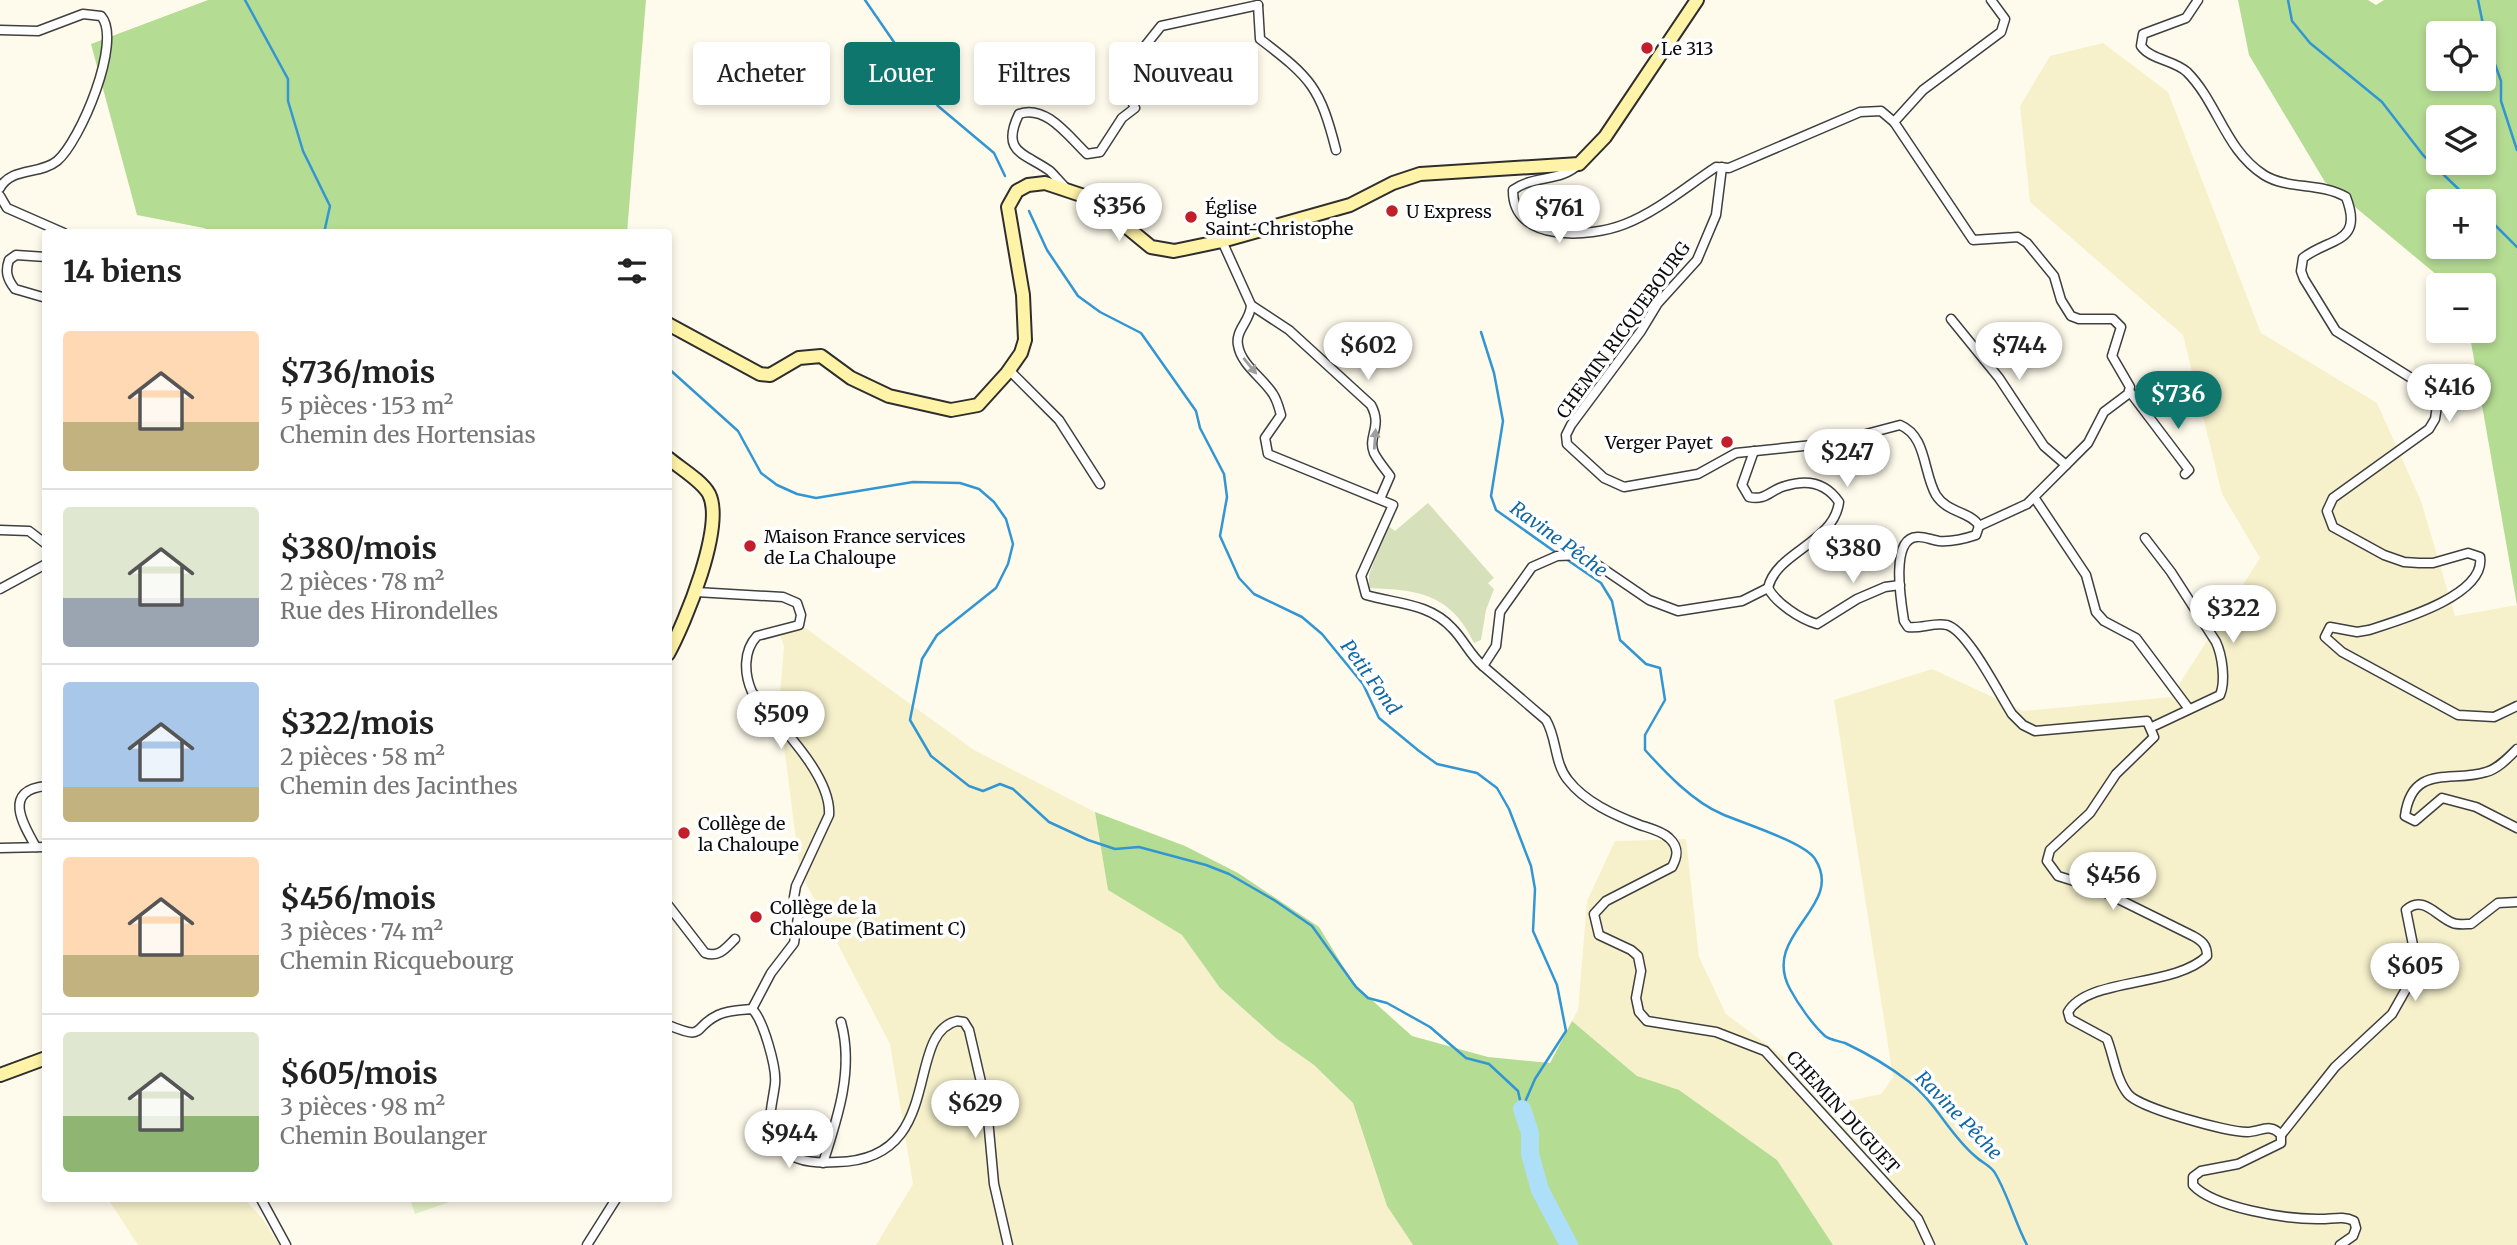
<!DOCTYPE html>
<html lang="fr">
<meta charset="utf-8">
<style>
body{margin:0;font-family:Merriweather,serif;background:#f2f2f2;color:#222;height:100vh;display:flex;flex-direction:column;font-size:26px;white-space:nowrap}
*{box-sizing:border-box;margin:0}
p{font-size:23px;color:#767676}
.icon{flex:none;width:38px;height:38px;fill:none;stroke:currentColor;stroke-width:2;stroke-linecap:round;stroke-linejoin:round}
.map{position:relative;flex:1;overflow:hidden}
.sheet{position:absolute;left:42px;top:229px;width:630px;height:973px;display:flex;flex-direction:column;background:#fff;border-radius:7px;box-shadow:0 4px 10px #0003}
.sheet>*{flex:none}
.top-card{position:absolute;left:693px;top:42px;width:665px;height:63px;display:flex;gap:14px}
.fabs{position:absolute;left:2426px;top:21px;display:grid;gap:14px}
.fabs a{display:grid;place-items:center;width:70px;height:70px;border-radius:7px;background:#fff;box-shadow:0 4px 10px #0003;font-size:35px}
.price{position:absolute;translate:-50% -60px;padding:0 16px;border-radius:24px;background:#fff;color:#222;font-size:23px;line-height:46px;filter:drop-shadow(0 2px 4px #0008)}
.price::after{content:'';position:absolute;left:50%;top:42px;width:21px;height:16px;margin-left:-10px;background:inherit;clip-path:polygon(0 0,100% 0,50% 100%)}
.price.on{background:#0f766e;color:#fff}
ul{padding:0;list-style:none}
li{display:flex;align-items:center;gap:21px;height:175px;padding:0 21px}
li+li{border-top:2px solid #e0e0e0}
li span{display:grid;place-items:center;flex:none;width:196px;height:140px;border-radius:7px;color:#555}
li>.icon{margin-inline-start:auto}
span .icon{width:84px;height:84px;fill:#fffc;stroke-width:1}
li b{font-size:30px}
h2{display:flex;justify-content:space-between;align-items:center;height:84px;padding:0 21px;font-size:30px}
.tag{padding:0 24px;border-radius:7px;background:#fff;box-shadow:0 4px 10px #0003;font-size:24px;line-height:63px}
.tag.on{background:#0f766e;color:#fff}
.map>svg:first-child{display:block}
</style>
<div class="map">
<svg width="2517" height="1245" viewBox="0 0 2517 1245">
<rect width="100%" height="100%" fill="#fffbec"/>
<g fill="#f6f1cb">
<path d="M2103 43 2168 92 2261 333 2377 403 2421 501 2455 616 2517 605V1245H1833L1777 1160 1679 1091 1637 1076 1572 1021 1578 1010 1587 901 1615 841 1686 839 1699 957 1726 1014 1844 1102 1881 1094 1893 1077 1834 700 1932 669 2023 711 2171 697 2260 558 2222 494 2183 335 2030 202 2020 106 2050 56Z"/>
<path d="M804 627 974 750 1095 812 1108 890 1182 935 1220 988 1277 1039 1314 1065 1353 1103 1387 1206 1413 1245H876L913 1184 890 1044 800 872 779 706 784 646 780 635Z"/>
<path d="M108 1199H244L262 1218 279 1245H138Z"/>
</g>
<g fill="#b5dc93" fill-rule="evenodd">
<path d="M208 0H646L627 233H212L204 228 137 215 91 44Z"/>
<path d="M2238 0H2368L2376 5 2384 0H2517V605L2469 331H2483V285H2449L2325 182 2249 55ZM2438 33H2483V79H2438ZM2438 117H2483V163H2438ZM2438 201H2483V247H2438Z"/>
<path d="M1095 812 1185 846 1238 873 1319 927 1354 984 1412 1036 1488 1057 1550 1063 1572 1021 1637 1076 1679 1090 1777 1160 1833 1245H1413L1387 1206 1353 1103 1314 1065 1277 1039 1220 988 1182 935 1108 890Z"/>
</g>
<path fill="#d6e1bc" d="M1428 503 1494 578 1488 583 1494 589 1486 610 1481 640 1474 643C1451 594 1419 590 1369 588V575L1387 525 1395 531Z"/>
<path fill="#e4f1c6" d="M410 1199H458L415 1214Z"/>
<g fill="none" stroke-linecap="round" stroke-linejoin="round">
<g stroke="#3296d3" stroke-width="2.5">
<path d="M245 0 288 79V101L303 151 330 206 324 233"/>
<path d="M865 0 938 106 994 153 1005 176"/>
<path d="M2288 0 2292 21 2310 43 2382 102 2423 155 2471 201"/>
<path d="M2478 0 2486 39 2501 81V101L2517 150"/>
<path d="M1029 211 1047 250 1078 296 1100 312 1141 333 1196 411 1200 428 1224 474 1227 497 1220 536 1239 578 1254 594 1302 617 1322 634 1363 684 1379 718 1419 751 1437 764 1477 773 1497 788 1509 809 1531 866 1535 889 1533 931 1557 985 1566 1031 1535 1079 1522 1109"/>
<path d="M2483 213 2517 247"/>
<path d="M1481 332 1494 373 1503 421 1491 496 1496 510 1558 554"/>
<path d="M668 368 738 431 761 473 777 485 797 494 816 498 913 482 960 483 979 489 994 502 1006 519 1013 544 1008 564 996 588 937 635 922 659 910 720 931 756 969 786 983 791 1000 784 1013 789 1049 822 1088 840 1115 849 1139 847 1206 865 1229 874 1274 900 1312 926 1356 987 1368 998 1387 1003 1430 1027 1466 1058 1489 1064 1518 1091 1522 1109"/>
<path d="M1566 559 1601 583 1612 601 1620 640 1646 664 1660 668 1665 700 1645 735V750C1665 772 1693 802 1722 814 1742 823 1804 842 1815 859 1846 907 1760 934 1790 989 1798 1004 1812 1024 1825 1036 1830 1040 1839 1041 1845 1043 1866 1053 1890 1067 1908 1081 1936 1102 1949 1134 1975 1156 1981 1162 1991 1166 1995 1173 2008 1195 2015 1222 2027 1245"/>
</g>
<path stroke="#aedff9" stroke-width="18" d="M1522 1109 1530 1133V1154L1540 1190 1569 1245"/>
<defs>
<g id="minor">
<path d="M2198 0 2186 18 2143 34 2141 46C2151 60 2174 60 2187 72 2218 103 2225 150 2264 175 2288 190 2320 182 2346 197 2364 244 2330 237 2303 258L2301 271 2304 279 2336 331 2416 381 2437 406 2435 419 2429 429 2333 498 2327 511 2333 527 2384 555 2404 562 2419 563H2433L2468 553 2480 557C2486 596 2397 621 2369 630L2357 632 2330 627 2325 637 2342 652 2458 715 2494 717 2517 706"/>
<path d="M1258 5 1260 39C1311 78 1320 87 1336 150"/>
<path d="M0 30 38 31 83 14 101 16C123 40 80 142 57 161 40 175 11 167 0 188"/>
<path d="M1894 122 1973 240 2018 237 2027 243 2054 276 2061 300 2071 316 2079 319H2113L2121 327 2112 356 2130 387 2128 394 2104 412 2088 443 2027 504 1979 526"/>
<path d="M1579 164C1561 182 1533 175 1513 190 1512 243 1590 238 1625 224 1658 211 1687 186 1716 167L1729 168 1860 112 1881 111 1894 122 1923 90 2001 32 2005 19 1991 0"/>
<path d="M1722 167 1716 215 1697 260 1658 303 1641 331 1571 425 1566 435 1567 444 1604 478 1624 487 1698 474 1736 453 1832 443 1900 425C1927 436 1923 473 1936 495 1947 513 1972 512 1979 526"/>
<path d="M1065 187C1060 182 1055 176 1050 171 1025 153 1000 153 1019 114 1046 104 1069 137 1087 154L1100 152 1122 118 1135 108 1123 82 1126 70 1161 26 1258 5"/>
<path d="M0 196 7 208 64 233"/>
<path d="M1222 241 1251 305C1251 320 1235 330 1238 345 1241 365 1263 378 1273 394 1277 400 1279 408 1281 415L1265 438 1268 454 1393 505 1361 576 1366 595C1397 604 1429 603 1452 628 1464 640 1470 655 1483 666L1496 646 1500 612 1532 567 1557 556 1583 555 1649 600 1678 611 1742 601 1768 588"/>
<path d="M46 257 16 255 9 260C5 271 7 279 15 289L46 298"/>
<path d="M1251 305 1289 330 1371 405C1383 427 1367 436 1374 453 1378 461 1385 469 1390 476L1380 499"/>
<path d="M1951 319 1999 378 2044 446 2066 465"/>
<path d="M1009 370 1059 420 1100 484"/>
<path d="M2130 392 2189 470 2185 474"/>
<path d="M1754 451 1742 485 1749 497C1766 501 1770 490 1785 486 1807 479 1826 483 1839 502 1834 543 1776 552 1768 588"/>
<path d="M2034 497 2086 575 2096 612 2104 621 2136 638 2189 709"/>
<path d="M1979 526 1976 535C1964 539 1952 542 1939 541 1931 540 1924 536 1917 537 1890 538 1901 602 1904 621L1908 627C1921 629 1934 622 1947 625 1968 631 1999 694 2012 714L2023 725 2035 731 2147 721 2154 737 2116 774 2090 813 2050 850 2047 861 2058 876 2096 888 2193 936C2202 941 2207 945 2207 956 2174 988 2088 977 2068 1012L2070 1019 2107 1039C2114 1057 2116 1079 2128 1094 2139 1108 2227 1132 2247 1132 2260 1132 2270 1122 2281 1135V1143L2238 1164 2201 1171 2193 1177V1185C2214 1208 2286 1219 2317 1219 2330 1220 2342 1215 2354 1221L2356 1228 2353 1236 2340 1245"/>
<path d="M0 530 29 531 46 544"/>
<path d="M2145 538 2171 572 2216 642C2222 655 2226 681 2220 695L2152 727"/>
<path d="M1768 588C1776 603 1800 619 1817 624L1857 599 1885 587 1900 585"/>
<path d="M0 589 46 564"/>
<path d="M696 592 783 597 797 603 801 615 799 625 757 636C743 651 744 674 752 692 776 722 832 775 829 815L796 886 794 897 798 917 794 943 771 973 752 1009"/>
<path d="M1483 666 1546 720C1557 738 1554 763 1568 780 1585 802 1614 815 1640 825 1649 828 1662 831 1669 838 1679 847 1678 856 1672 867L1606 901 1594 914 1599 935 1631 950 1638 956 1641 971 1636 998 1639 1012 1647 1021 1716 1032 1765 1051 1918 1219 1930 1245"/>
<path d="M2517 749C2509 757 2498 769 2486 772 2452 783 2412 763 2405 816L2415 821 2442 798 2476 807 2517 828"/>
<path d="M36 847C22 823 3 790 46 786"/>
<path d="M0 848 46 847"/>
<path d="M668 905 705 953C719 958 726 948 735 939"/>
<path d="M668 1025C707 1041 691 1028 718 1015 728 1010 741 1010 752 1009 763 1019 777 1068 775 1084 772 1110 761 1133 786 1152 800 1163 820 1163 837 1162 947 1160 903 1034 957 1021L964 1022 969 1030 987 1108 994 1184 1008 1245"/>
<path d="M2281 1135 2335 1067 2392 1014 2414 975V950L2406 910C2423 894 2437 917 2453 923 2458 925 2466 924 2471 924L2498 903 2517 902"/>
<path d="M823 1163C838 1117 854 1069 841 1022"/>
<path d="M261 1199 286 1245"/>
<path d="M587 1245 616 1199"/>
</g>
<g id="secondary">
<path d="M668 324 760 374 770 375 799 358 821 356 851 378 889 396 951 410 978 405 1007 373 1021 353 1025 340 1023 295 1008 207 1017 191 1028 185 1045 183 1084 196 1100 205 1151 247 1174 251 1222 241 1350 205 1393 183 1420 174 1579 164 1605 137 1697 0"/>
<path d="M668 458C680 468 702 481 709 494 725 526 685 623 668 654"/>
<path d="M0 1075 46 1058"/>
</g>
</defs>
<use href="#minor" stroke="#3f3f3f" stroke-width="11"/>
<use href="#secondary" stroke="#2e2e2e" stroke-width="16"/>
<use href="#minor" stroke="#fff" stroke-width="8"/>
<use href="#secondary" stroke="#fff3a7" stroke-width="12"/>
</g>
<defs><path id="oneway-solid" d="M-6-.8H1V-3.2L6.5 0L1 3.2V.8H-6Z" transform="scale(1.75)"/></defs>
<g fill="#9e9e9e">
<use href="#oneway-solid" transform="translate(1250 366) rotate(51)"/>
<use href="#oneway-solid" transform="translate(1375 439) rotate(-86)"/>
</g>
<g fill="#c21f2b" stroke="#fff" stroke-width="2.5">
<circle cx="1647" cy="48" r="7"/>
<circle cx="1392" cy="211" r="7"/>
<circle cx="1191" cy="217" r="7"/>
<circle cx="1727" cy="442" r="7"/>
<circle cx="750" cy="546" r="7"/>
<circle cx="684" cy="833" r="7"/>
<circle cx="756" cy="917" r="7"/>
</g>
<g text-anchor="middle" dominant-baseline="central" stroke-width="7" stroke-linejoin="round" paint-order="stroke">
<g font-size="18" fill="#0c0c0c" stroke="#fff" text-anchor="start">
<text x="1661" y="48">Le 313</text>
<text x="1205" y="207">Église<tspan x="1205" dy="21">Saint-Christophe</tspan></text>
<text x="1406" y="211">U Express</text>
<text x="1713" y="442" text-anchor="end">Verger Payet</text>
<text x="764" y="536">Maison France services<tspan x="764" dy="21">de La Chaloupe</tspan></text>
<text x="698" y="823">Collège de<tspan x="698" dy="21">la Chaloupe</tspan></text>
<text x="770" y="907">Collège de la<tspan x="770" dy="21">Chaloupe (Batiment C)</tspan></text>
</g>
<g font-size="18" fill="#0c0c0c" stroke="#fff">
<text transform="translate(1623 330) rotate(-54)">CHEMIN RICQUEBOURG</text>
<text transform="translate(1843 1112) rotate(48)">CHEMIN DUGUET</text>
</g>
<g font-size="19" font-style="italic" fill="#1167a3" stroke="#fff">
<text transform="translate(1559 539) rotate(36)">Ravine Pêche</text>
<text transform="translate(1371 677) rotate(54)">Petit Fond</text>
<text transform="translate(1959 1115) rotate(46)">Ravine Pêche</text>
</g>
</g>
</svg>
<div class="fabs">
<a><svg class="icon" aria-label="locate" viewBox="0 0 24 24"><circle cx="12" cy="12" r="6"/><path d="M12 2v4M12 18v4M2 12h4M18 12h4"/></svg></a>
<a><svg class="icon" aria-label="layers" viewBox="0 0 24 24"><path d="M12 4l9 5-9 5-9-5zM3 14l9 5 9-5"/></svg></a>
<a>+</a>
<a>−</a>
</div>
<b class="price" style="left:1119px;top:243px">$356</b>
<b class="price" style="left:1559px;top:245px">$761</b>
<b class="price" style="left:1368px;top:382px">$602</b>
<b class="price" style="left:2019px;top:382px">$744</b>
<b class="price" style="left:2449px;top:424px">$416</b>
<b class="price on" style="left:2178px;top:431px">$736</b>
<b class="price" style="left:1847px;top:489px">$247</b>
<b class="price" style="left:1853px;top:585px">$380</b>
<b class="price" style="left:2233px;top:645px">$322</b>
<b class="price" style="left:781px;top:751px">$509</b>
<b class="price" style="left:2113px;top:912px">$456</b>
<b class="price" style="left:2415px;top:1003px">$605</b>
<b class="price" style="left:975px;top:1140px">$629</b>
<b class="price" style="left:789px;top:1170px">$944</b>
<div class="top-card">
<a class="tag">Acheter</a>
<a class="tag on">Louer</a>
<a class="tag">Filtres</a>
<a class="tag">Nouveau</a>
</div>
<section class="sheet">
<h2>14 biens<svg class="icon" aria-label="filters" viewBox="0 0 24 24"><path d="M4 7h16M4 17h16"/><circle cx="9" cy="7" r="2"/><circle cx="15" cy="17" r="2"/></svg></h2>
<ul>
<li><span style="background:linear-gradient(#ffd9b3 65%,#c2b280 0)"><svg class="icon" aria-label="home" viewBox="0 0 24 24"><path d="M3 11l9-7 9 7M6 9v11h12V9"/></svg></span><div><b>$736/mois</b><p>5 pièces · 153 m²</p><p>Chemin des Hortensias</p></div></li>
<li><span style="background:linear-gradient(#dfe7d0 65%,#9aa5b1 0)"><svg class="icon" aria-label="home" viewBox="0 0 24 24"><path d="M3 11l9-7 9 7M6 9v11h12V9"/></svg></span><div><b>$380/mois</b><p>2 pièces · 78 m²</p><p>Rue des Hirondelles</p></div></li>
<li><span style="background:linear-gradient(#a9c7e8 75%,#c2b280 0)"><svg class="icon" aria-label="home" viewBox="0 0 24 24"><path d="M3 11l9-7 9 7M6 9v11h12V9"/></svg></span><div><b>$322/mois</b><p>2 pièces · 58 m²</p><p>Chemin des Jacinthes</p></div></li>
<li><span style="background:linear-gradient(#ffd9b3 70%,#c2b280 0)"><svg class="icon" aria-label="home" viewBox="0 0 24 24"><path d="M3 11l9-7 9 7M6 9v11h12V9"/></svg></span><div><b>$456/mois</b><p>3 pièces · 74 m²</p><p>Chemin Ricquebourg</p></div></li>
<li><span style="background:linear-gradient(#dfe7d0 60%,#8fb573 0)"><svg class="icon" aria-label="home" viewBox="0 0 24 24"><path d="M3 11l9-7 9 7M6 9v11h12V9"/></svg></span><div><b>$605/mois</b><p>3 pièces · 98 m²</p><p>Chemin Boulanger</p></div></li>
</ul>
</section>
</div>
